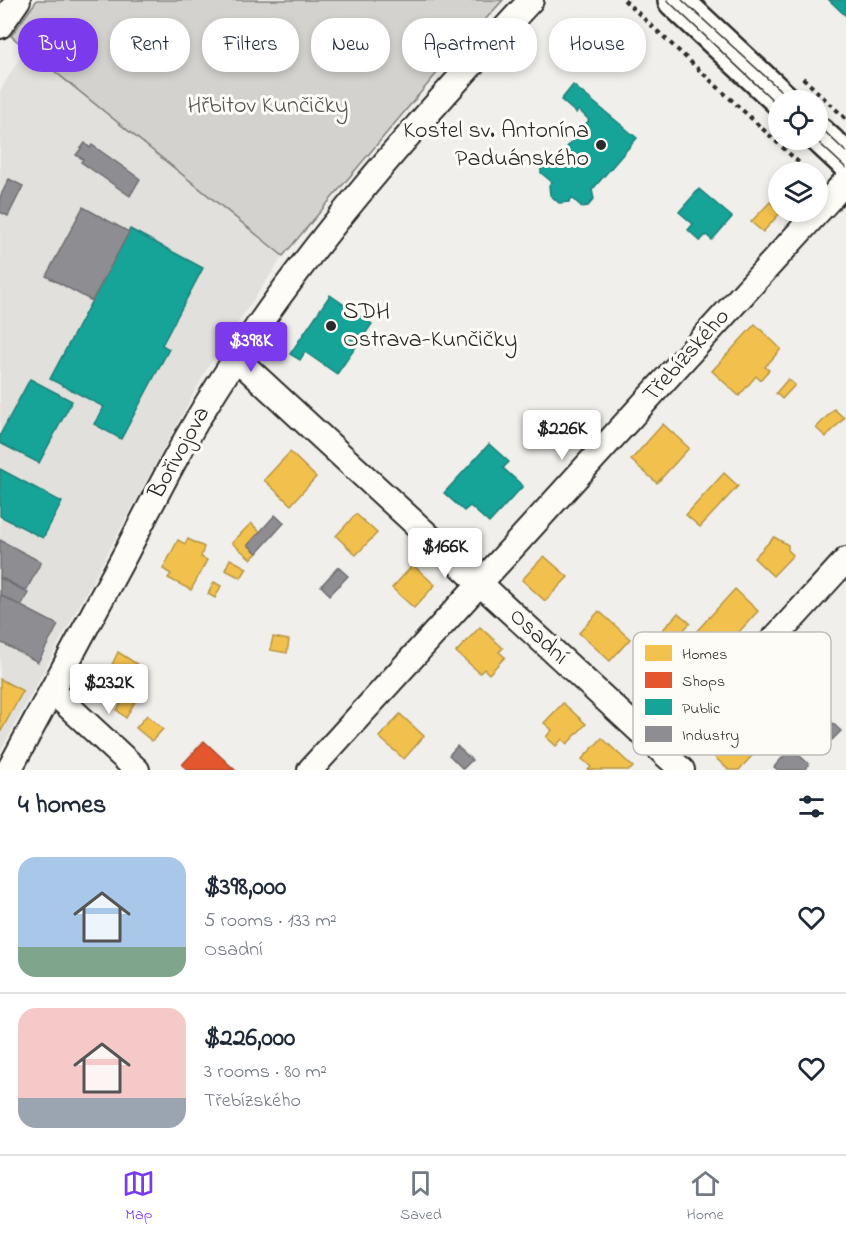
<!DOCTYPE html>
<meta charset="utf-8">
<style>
body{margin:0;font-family:"Indie Flower",sans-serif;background:#f6f6f7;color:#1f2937;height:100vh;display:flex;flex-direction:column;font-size:22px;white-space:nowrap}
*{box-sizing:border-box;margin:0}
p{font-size:20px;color:#747a83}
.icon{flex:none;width:33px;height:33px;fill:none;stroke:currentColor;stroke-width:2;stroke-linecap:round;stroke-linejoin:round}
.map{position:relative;height:770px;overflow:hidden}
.side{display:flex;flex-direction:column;background:#fff;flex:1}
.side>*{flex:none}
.guide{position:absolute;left:18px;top:18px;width:810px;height:54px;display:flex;gap:12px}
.tools{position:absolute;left:768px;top:90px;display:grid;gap:12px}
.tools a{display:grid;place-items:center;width:60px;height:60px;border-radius:50%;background:#fff;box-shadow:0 3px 9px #0003;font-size:30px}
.price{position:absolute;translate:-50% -51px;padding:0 14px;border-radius:6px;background:#fff;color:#222;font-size:20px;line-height:39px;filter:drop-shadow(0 2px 3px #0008)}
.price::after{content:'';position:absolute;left:50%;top:36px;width:18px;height:14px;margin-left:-9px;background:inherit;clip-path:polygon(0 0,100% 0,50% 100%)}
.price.current{background:#7c3aed;color:#fff}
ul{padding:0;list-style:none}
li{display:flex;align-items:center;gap:18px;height:150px;padding:0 18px}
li+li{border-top:2px solid #e0e1e3}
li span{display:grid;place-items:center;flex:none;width:168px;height:120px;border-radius:18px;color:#555}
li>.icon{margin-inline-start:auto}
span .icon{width:72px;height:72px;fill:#fffc;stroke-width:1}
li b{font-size:26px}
h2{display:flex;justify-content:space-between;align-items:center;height:72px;padding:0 18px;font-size:26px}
.pill{padding:0 21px;border-radius:24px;background:#fff;box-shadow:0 3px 9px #0003;font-size:21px;line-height:54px}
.pill.current{background:#7c3aed;color:#fff}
.tabs{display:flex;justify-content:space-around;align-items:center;height:84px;border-top:2px solid #e0e1e3;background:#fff;font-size:16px;color:#747a83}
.tabs a{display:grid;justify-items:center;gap:3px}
.tabs .current{color:#7c3aed}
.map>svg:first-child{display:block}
</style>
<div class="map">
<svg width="846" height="770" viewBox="0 0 846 770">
<rect width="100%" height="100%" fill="#f0efeb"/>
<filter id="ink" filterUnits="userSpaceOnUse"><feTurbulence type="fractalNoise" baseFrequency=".0167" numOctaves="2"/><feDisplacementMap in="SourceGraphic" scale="12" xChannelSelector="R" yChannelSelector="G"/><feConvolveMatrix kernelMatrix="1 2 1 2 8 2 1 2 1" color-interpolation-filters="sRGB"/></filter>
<g filter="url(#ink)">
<path fill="#e1e0dc" d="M26 48 283 256 209 365 0 752V91Z"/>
<path fill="#d3d2cf" stroke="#7f7e7d" stroke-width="1.5" d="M37 0H503L443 66 283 256 11 36Z"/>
<g fill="#f2c14e" stroke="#b69444" stroke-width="1.5">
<path d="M770 202 781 212 763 232 751 222Z"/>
<path d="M755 324 781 349 765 367 769 370 760 380 756 376 739 396 712 371Z"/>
<path d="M788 379 795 385 782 399 776 393Z"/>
<path d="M834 409 844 418 826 437 816 428Z"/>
<path d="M663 424 689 448 657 483 631 460Z"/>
<path d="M290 452 316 477 291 505 264 480Z"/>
<path d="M724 473 738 486 700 527 686 515Z"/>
<path d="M356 514 377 533 356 555 336 536Z"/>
<path d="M251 523 260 532 248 545 257 553 251 559 232 543Z"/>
<path d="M774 537 788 545V550L793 555 773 576 754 558Z"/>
<path d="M188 539 204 547 201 557 207 560 191 590 168 578 171 574 163 569 178 540 185 544Z"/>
<path d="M544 556 568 577 545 601 522 580Z"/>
<path d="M230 559 247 568 241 578 225 570Z"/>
<path d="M413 565 435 585 414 608 392 588Z"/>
<path d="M214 582 221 586 215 598 208 594Z"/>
<path d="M735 589 758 611 709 665 685 644Z"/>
<path d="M599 611 630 639 610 661 579 633Z"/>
<path d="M678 613 690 623 672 643 660 633Z"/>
<path d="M480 627 503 648 499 652 505 657 489 674 484 669 480 673 456 652Z"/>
<path d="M273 637 289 640 287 653 270 650Z"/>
<path d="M118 652 146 670 134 691 138 696 126 718 117 710 122 702 100 690Z"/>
<path d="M0 679 23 691 0 733Z"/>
<path d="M563 703 586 724 567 744 562 739 556 746 546 737 552 730 544 723Z"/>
<path d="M400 714 424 736 404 759 379 737Z"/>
<path d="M147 715 163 729 152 741 136 728Z"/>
<path d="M733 725 759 748 739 770H729L709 752Z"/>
<path d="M602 738 633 767 630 770H588L591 767 582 759Z"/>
</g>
<path fill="#e4572e" stroke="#ac4a2d" stroke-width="1.5" d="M204 741 235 770H188L182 765Z"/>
<g fill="#17a398" stroke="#1d7f77" stroke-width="1.5">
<path d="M829 0H846V16Z"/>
<path d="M573 85 637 138 592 190 594 199 588 206 582 207 572 198 569 202 559 203 550 195 549 185 552 182 541 173V167L547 159 556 161 589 120 579 110 576 113 561 100Z"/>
<path d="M699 189 732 217 712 240 706 235 700 241 688 230 693 224 679 212Z"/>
<path d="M130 229 203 268 162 345 169 349 121 439 94 424 104 407 50 379Z"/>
<path d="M330 295 372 324 337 374 305 352 300 360 290 354Z"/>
<path d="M30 379 72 401 39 463 0 443V435Z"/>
<path d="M489 444 509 462 503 468 523 486 489 523 470 506 464 511 444 493Z"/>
<path d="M0 469 62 502 43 538 0 516Z"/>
</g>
<g fill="#8d8d92" stroke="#707073" stroke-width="1.5">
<path d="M85 143 90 148 92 145 140 179 130 196 81 162 83 159 76 155Z"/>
<path d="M9 179 23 186 8 216 0 212V197Z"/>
<path d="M83 207 129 232 92 301 46 276Z"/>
<path d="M275 515 284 523 257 553 248 545Z"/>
<path d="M0 540 41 562 26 591 0 577Z"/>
<path d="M338 567 348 576 330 595 321 586Z"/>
<path d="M0 578 28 593 21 606 0 595Z"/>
<path d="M0 595 58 625 38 662 0 642Z"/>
<path d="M823 714 841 731 832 740 814 723Z"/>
<path d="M457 746 472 760 463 769 449 755Z"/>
<path d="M791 748 809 764 804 770H778L774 767Z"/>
</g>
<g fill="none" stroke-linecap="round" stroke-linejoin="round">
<defs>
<g id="street">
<path d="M0 26 18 0"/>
<path d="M236 358 682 770"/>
<path d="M53 692 137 770"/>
<path d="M667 756 846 560"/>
<path d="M9 770C49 697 88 624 127 551 156 495 184 439 218 386 307 245 418 122 531 0"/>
<path d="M310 770 846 181"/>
</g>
<g id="secondary">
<path d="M675 0 782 100"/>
<path d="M818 134 846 160"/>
</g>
</defs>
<use href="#street" stroke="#2b2b2b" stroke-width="28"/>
<use href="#secondary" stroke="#2b2b2b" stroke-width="38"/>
<g stroke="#2b2b2b" stroke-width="4" stroke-dasharray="4.5 4.5" stroke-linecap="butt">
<path d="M624 0 809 172"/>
<path d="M803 78 846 119"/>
</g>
<use href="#street" stroke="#fdfcf7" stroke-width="24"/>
<use href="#secondary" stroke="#fdfcf7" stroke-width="33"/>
<g stroke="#2b2b2b" stroke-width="1.5">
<path d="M667 0 778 105"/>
<path d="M682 0 791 100"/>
<path d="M818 125 846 152"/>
<path d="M816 140 846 168"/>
</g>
</g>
</g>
<g fill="#2b2b2b" stroke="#fdfcf7" stroke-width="2">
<circle cx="601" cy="145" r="6"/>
<circle cx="331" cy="326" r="6"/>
</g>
<g text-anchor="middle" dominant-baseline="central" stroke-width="6" stroke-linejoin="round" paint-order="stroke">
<g font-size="24" fill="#555554" stroke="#fdfcf7">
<text x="268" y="106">Hřbitov Kunčičky</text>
</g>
<g font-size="24" fill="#2b2b2b" stroke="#fdfcf7" text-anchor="end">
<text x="589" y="131">Kostel sv. Antonína<tspan x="589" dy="28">Paduánského</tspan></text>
<text x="343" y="312" text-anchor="start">SDH<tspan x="343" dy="28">Ostrava-Kunčičky</tspan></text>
</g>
<g font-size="24" fill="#2b2b2b" stroke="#fdfcf7">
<text transform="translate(687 356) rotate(-48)">Třebízského</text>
<text transform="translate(180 453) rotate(-61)">Bořivojova</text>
<text transform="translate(538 637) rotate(43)">Osadní</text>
</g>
</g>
<rect x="633" y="632" width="198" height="123" rx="9" fill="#fdfcf7" stroke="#bebdba" stroke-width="1.5"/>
<rect x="645" y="645" width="27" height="16" fill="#f2c14e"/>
<rect x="645" y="672" width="27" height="16" fill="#e4572e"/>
<rect x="645" y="699" width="27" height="16" fill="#17a398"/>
<rect x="645" y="726" width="27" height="16" fill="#8d8d92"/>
<g font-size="16" fill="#2b2b2b">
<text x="682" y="659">Homes</text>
<text x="682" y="686">Shops</text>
<text x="682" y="713">Public</text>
<text x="682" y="740">Industry</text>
</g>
</svg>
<div class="tools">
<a><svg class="icon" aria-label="locate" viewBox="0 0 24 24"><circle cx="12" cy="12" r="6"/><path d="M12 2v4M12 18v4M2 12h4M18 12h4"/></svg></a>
<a><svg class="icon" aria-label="layers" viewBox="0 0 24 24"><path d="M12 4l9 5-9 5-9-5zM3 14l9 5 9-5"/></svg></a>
</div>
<b class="price current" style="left:251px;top:373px">$398K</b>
<b class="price" style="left:562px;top:461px">$226K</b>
<b class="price" style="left:445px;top:579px">$166K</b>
<b class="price" style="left:109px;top:715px">$232K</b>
<div class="guide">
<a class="pill current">Buy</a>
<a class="pill">Rent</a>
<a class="pill">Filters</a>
<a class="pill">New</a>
<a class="pill">Apartment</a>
<a class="pill">House</a>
</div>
</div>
<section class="side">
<h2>4 homes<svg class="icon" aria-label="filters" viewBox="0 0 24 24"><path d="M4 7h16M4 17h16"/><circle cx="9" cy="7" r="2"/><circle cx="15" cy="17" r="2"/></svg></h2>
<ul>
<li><span style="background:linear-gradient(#a9c7e8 75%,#7fa58c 0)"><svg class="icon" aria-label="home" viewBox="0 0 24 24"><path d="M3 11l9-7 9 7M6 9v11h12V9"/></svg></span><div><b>$398,000</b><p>5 rooms · 133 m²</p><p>Osadní</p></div><svg class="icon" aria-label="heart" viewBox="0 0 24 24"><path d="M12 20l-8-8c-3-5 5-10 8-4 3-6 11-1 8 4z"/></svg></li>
<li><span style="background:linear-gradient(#f6c9c9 75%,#9aa5b1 0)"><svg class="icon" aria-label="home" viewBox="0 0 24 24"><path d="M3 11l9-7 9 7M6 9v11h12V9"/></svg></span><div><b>$226,000</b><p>3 rooms · 80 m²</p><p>Třebízského</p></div><svg class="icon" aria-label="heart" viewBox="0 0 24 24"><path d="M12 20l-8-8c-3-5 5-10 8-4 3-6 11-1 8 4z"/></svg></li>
</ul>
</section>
<nav class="tabs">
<a class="current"><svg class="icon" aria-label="map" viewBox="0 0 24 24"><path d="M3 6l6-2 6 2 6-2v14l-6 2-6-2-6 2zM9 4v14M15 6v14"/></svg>Map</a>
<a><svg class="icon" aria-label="saved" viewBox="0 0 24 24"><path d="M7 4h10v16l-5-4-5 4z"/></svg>Saved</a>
<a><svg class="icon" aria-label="home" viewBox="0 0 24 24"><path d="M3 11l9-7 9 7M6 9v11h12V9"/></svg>Home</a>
</nav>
